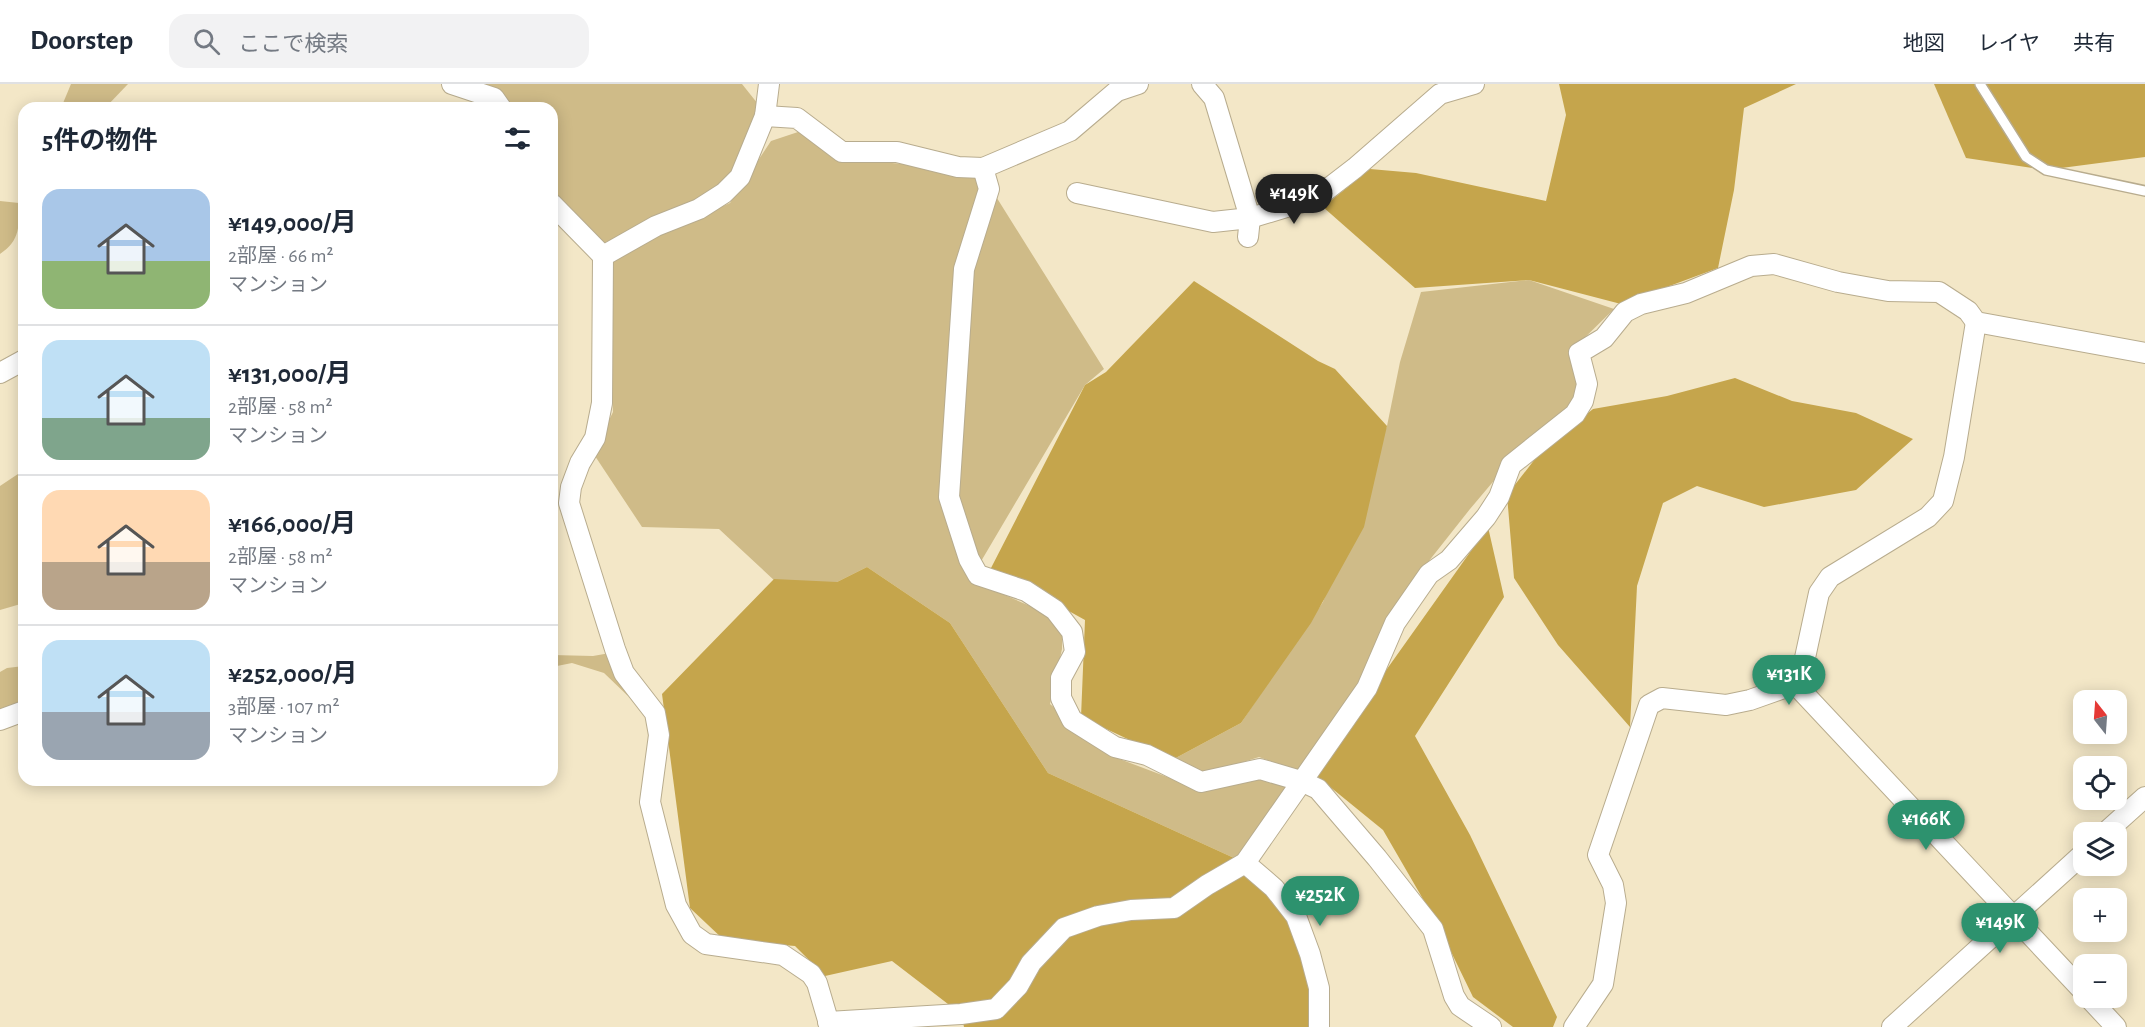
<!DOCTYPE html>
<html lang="ja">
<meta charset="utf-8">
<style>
body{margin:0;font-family:"Alegreya Sans","Noto Sans JP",sans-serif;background:#f2f2f3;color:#1f2937;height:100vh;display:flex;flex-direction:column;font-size:22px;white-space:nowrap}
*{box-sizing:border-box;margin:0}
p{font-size:20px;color:#747a83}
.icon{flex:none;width:33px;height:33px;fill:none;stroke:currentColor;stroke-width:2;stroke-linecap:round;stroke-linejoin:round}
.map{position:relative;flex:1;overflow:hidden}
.panel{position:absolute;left:18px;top:18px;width:540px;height:684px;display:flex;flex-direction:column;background:#fff;border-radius:18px;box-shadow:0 3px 15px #0003}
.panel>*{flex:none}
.needle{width:39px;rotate:343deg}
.buttons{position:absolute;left:2073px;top:606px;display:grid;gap:12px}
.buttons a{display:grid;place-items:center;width:54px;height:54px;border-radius:12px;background:#fff;box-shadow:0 3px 15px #0003;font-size:30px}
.price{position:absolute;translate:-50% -51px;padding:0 14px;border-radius:21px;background:#2d926e;color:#fff;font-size:20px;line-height:39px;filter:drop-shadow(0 2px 3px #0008)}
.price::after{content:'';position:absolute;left:50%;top:36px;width:18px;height:14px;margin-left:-9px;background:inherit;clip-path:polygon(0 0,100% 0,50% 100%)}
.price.active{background:#222;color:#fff}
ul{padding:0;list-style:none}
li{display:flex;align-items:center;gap:18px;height:150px;padding:0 24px}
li+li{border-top:2px solid #e0e1e3}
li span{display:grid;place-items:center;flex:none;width:168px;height:120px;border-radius:18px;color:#555}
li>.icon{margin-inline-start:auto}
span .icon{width:72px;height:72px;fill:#fffc;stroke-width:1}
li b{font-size:26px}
h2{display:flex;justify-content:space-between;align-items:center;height:72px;padding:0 24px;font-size:26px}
header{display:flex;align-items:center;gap:36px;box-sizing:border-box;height:84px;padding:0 30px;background:#fff;border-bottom:2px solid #e0e1e3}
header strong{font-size:28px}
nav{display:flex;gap:33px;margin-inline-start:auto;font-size:21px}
.search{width:420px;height:54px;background:#f2f2f3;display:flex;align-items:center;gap:15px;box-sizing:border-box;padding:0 21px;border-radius:18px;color:#747a83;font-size:22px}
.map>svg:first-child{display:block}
</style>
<header>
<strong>Doorstep</strong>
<div class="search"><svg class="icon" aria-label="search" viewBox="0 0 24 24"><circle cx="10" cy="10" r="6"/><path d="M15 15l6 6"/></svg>ここで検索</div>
<nav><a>地図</a><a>レイヤ</a><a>共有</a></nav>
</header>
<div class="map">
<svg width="2145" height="943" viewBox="0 0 2145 943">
<rect width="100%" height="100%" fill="#f3e7c7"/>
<g fill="#cfbb88">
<path d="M71 0H128L105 24H61Z"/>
<path d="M473 0H742L758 20 737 85 705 113 604 159 552 107V24H518Z"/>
<path d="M801 47 848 75 980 87 1104 285 1085 301 970 496 1037 525 1062 540V565L1050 620 1109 671 1199 705 1260 690 1287 702 1245 779 1048 689 950 539 867 483 837 498H776L719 445 642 443 593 369 613 328 609 173 730 119 771 57Z"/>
<path d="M0 117 19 119C19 141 21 156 0 170Z"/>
<path d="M1529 196 1614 225 1570 268 1579 302 1569 321 1519 367 1470 425 1421 487 1356 603 1297 687 1259 673 1203 691 1172 676 1241 639 1323 518 1387 342 1400 278 1421 208Z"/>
<path d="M24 386V519L0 526V402Z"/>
<path d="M610 569 628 612 604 589 572 579 552 583V571L593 572Z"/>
<path d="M24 582V618L0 626V588L7 584Z"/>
</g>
<g fill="#c5a54c">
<path d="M1559 0H1796L1744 24 1734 106 1718 184 1621 220 1529 196 1415 204 1323 123 1370 85 1416 89 1546 117 1566 31Z"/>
<path d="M1934 0H2145V73L2046 86 1966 74Z"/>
<path d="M1194 197 1318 277 1335 285 1387 342 1364 443 1311 539 1241 639 1172 676 1081 633 1085 536 991 484 1085 301 1106 288Z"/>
<path d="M1735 294 1792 317 1856 329 1913 355 1856 406 1764 423 1697 402 1663 419 1637 502 1630 643 1558 561 1514 494 1507 411 1542 366 1593 325 1667 312Z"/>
<path d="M1488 443 1504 513 1415 652 1470 751 1557 933 1553 943H1513L1473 913 1438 841 1383 746 1313 689Z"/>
<path d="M867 483 950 539 1048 689 1245 779 1305 857 1319 943H964L961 930 892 877 825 892 795 862 724 856 690 824 662 610 774 495 837 498Z"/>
</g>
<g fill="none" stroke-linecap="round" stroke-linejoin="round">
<defs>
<path id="lane" d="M1980 0 2026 73 2046 86 2145 107"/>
<g id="street">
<path d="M452 0 494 14 501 24"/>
<path d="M769 0 765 32 740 93 724 109 699 125 656 142 603 172 602 319 595 354 580 379 571 403 569 419 615 565 624 589 655 629 659 651 650 718 676 821 692 850 706 860 783 871 811 890 817 899 830 943"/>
<path d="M1202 0 1214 14 1250 134 1248 153"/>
<path d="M765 32 797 34 842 68H897L958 83 983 84 1070 47 1117 7 1138 0"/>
<path d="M983 84 989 105 964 185 949 413 969 475 978 491 1026 507 1055 526 1072 548 1075 568 1061 594V614L1072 636 1115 663 1147 671 1201 698 1260 685 1301 697 1318 705 1377 774 1433 845 1454 912 1460 922 1491 943"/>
<path d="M1077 109 1213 138 1250 134 1316 114 1355 84 1440 10 1474 0"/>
<path d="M552 120 603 172"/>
<path d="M0 289 24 276"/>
<path d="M1795 600 2084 908"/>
<path d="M0 636 24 627"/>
<path d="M2106 748 2145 713"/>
<path d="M1245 779 1274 804 1296 832 1310 870 1319 904V943"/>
<path d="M2089 914 2116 943"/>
<path d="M828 938 961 930 996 925 1018 902 1031 879 1064 844 1098 832 1131 826 1174 824 1207 801 1245 779 1367 604 1395 539 1429 490 1449 476 1486 433 1499 413 1511 381 1575 330 1583 317 1587 300 1579 269 1604 254 1625 228 1641 220 1686 209 1751 182 1774 180 1838 198 1888 207 1939 208 1968 227 1976 238 2145 269"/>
<path d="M1574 943 1603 900 1616 819 1613 801 1598 771 1649 621 1662 614 1726 621 1750 616 1795 600 1803 583 1819 509 1830 493 1928 433 1943 417 1954 373 1976 238"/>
<path d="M1892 943 2084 769"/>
</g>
</defs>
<use href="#lane" stroke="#b8ac8e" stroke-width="12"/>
<use href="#street" stroke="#b8ac8e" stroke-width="22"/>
<use href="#lane" stroke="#fff" stroke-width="9"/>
<use href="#street" stroke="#fff" stroke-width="20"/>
</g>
</svg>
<div class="buttons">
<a><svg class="needle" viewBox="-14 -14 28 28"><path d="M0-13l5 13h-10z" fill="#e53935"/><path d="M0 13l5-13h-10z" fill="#747a83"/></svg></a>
<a><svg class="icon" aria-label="locate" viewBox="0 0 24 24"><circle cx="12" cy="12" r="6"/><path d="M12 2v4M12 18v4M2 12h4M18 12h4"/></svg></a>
<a><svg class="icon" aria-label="layers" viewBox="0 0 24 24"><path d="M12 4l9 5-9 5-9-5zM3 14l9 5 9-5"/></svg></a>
<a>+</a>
<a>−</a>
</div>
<b class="price active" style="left:1294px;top:141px">¥149K</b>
<b class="price" style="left:1789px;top:622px">¥131K</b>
<b class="price" style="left:1926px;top:767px">¥166K</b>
<b class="price" style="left:1320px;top:843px">¥252K</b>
<b class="price" style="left:2000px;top:870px">¥149K</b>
<section class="panel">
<h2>5件の物件<svg class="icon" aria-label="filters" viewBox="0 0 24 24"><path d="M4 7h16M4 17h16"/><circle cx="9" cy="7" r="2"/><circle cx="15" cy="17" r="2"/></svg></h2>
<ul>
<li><span style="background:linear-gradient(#a9c7e8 60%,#8fb573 0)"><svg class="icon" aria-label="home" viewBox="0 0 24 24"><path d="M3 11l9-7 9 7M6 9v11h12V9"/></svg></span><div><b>¥149,000/月</b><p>2部屋 · 66 m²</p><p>マンション</p></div></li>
<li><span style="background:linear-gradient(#bfe0f5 65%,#7fa58c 0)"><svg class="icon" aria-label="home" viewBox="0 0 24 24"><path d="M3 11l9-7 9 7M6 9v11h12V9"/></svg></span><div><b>¥131,000/月</b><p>2部屋 · 58 m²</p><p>マンション</p></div></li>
<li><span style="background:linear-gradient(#ffd9b3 60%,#b9a48a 0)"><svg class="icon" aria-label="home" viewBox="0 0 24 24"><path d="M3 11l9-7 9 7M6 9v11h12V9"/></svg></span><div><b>¥166,000/月</b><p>2部屋 · 58 m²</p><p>マンション</p></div></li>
<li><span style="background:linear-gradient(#bfe0f5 60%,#9aa5b1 0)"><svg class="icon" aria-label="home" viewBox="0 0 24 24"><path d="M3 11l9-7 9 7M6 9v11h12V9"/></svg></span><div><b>¥252,000/月</b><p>3部屋 · 107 m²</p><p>マンション</p></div></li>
</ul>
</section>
</div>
